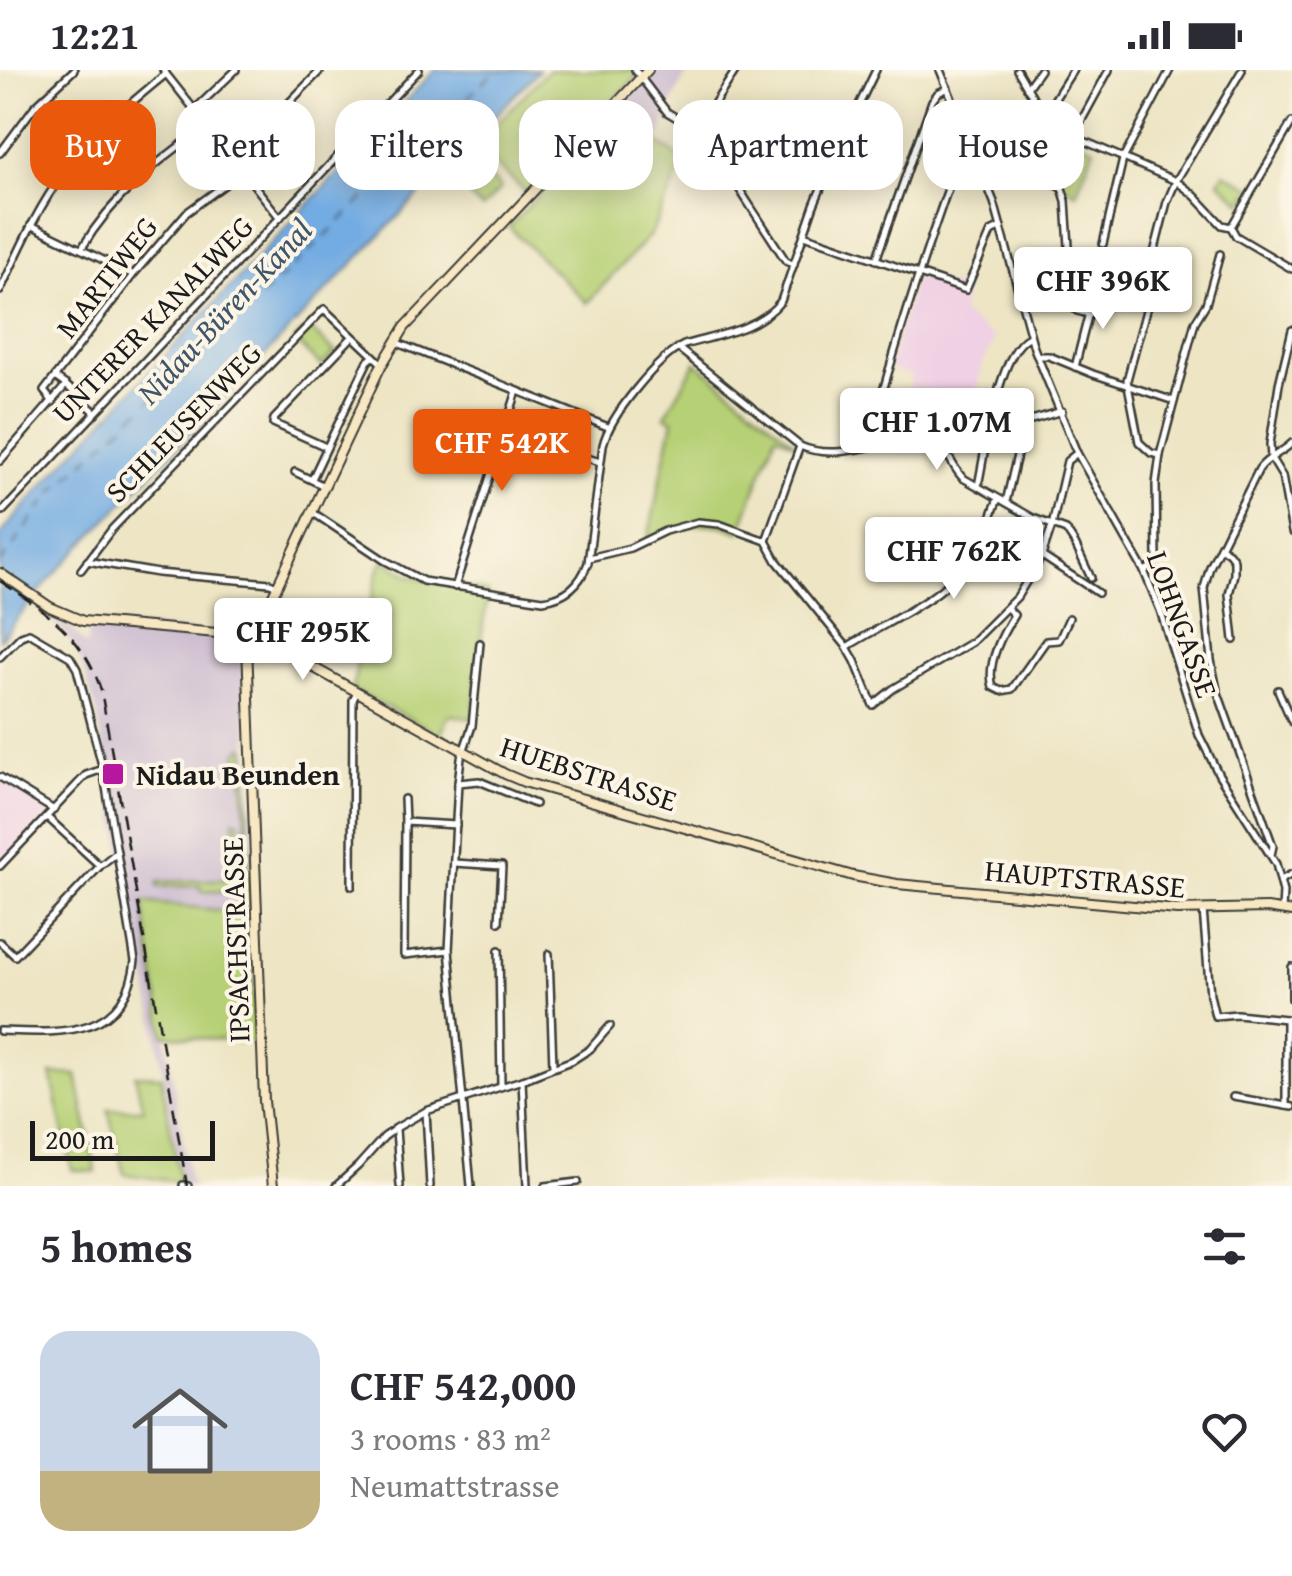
<!DOCTYPE html>
<meta charset="utf-8">
<style>
body{margin:0;font-family:"Gentium Book Plus",serif;background:#f7f7f7;color:#2b2b33;height:100vh;display:flex;flex-direction:column;font-size:38px;white-space:nowrap}
*{box-sizing:border-box;margin:0}
p{font-size:32px;color:#7c7c81}
.icon{flex:none;width:55px;height:55px;fill:none;stroke:currentColor;stroke-width:2;stroke-linecap:round;stroke-linejoin:round}
.map{position:relative;height:1116px;overflow:hidden}
.sheet{display:flex;flex-direction:column;background:#fff;flex:1}
.sheet>*{flex:none}
.hud{position:absolute;left:30px;top:30px;width:1232px;height:90px;display:flex;gap:20px}
.scale{position:absolute;left:30px;bottom:25px;width:185px;box-sizing:border-box;padding-left:10px;border:5px solid #1c1c1c;border-top:0;font-size:28px;line-height:35px;white-space:nowrap;color:#1c1c1c;-webkit-text-stroke:8px #fcf5e5;paint-order:stroke}
.price{position:absolute;translate:-50% -85px;padding:0 22px;border-radius:10px;background:#fff;color:#222;font-size:32px;line-height:65px;filter:drop-shadow(0 2px 5px #0008)}
.price::after{content:'';position:absolute;left:50%;top:60px;width:30px;height:22px;margin-left:-15px;background:inherit;clip-path:polygon(0 0,100% 0,50% 100%)}
.price.selected{background:#ea580c;color:#fff}
ul{padding:0;list-style:none}
li{display:flex;align-items:center;gap:30px;height:250px;padding:0 40px}
li+li{border-top:2px solid #e1e1e2}
li span{display:grid;place-items:center;flex:none;width:280px;height:200px;border-radius:30px;color:#555}
li>.icon{margin-inline-start:auto}
span .icon{width:120px;height:120px;fill:#fffc;stroke-width:1}
li b{font-size:42px}
h2{display:flex;justify-content:space-between;align-items:center;height:120px;padding:0 40px;font-size:42px}
.pill{padding:0 35px;border-radius:30px;background:#fff;box-shadow:0 5px 25px #0003;font-size:35px;line-height:90px}
.pill.selected{background:#ea580c;color:#fff}
.status{display:flex;justify-content:space-between;align-items:center;height:70px;padding:0 50px;background:#fff;direction:ltr}
.status svg{height:28px;fill:currentColor}
.map>svg:first-child{display:block}
</style>
<div class="status"><b>12:21</b><svg viewBox="0 0 49 12"><path d="M0 12V9h3v3zM5 12V6h3v6zM10 12V3h3v9zM15 12V0h3v12zM26 1h20v11H26zM47 4h2v5h-2z"/></svg></div>
<div class="map">
<svg width="1292" height="1116" viewBox="0 0 1292 1116">
<rect width="100%" height="100%" fill="#fcf5e5"/>
<filter id="ink" filterUnits="userSpaceOnUse"><feTurbulence type="fractalNoise" baseFrequency=".01" numOctaves="2"/><feDisplacementMap in="SourceGraphic" scale="20" xChannelSelector="R" yChannelSelector="G"/><feConvolveMatrix kernelMatrix="1 2 1 2 8 2 1 2 1" color-interpolation-filters="sRGB"/></filter>
<filter id="wash" filterUnits="userSpaceOnUse"><feTurbulence type="fractalNoise" baseFrequency=".0048" numOctaves="4" result="noise"/><feDisplacementMap in="SourceGraphic" scale="40" xChannelSelector="R" yChannelSelector="G"/><feGaussianBlur stdDeviation="2.25" result="paint"/><feColorMatrix in="noise" values="0 0 0 0 0 0 0 0 0 0 0 0 0 0 0 0 0 1.4 0 .05"/><feComposite in="paint" operator="in"/></filter>
<g filter="url(#wash)">
<rect width="100%" height="100%" fill="#ede5c4"/>
<g fill="#f0d0e4">
<path d="M917 204 966 220 961 243 995 269 983 293 973 337 909 319 911 306 888 298Z"/>
<path d="M0 707 54 740 0 796Z"/>
</g>
<g fill="#cebed1">
<path d="M625 0H688L669 39 658 73 621 37Z"/>
<path d="M44 538 70 557 87 576 90 552 239 565 240 572 244 574 256 843 143 833 190 1113 197 1116H183L145 898 141 891 97 642 78 583 64 562 41 541Z"/>
</g>
<g fill="#b6d075" stroke="#697648" stroke-width="2.5">
<path d="M548 0H635L639 4 526 123 476 75Z"/>
<path d="M1003 34 1022 52 1034 37C1052 62 1066 67 1094 78L1076 123C1058 112 1034 92 1013 97L993 49Z"/>
<path d="M621 37 658 73 685 91 651 164 587 233 509 157Z"/>
<path d="M479 97 501 118 482 138 460 117Z"/>
<path d="M1224 103 1252 117 1243 133 1219 112Z"/>
<path d="M308 257 335 282 321 296 294 270Z"/>
<path d="M696 292 799 376 776 364 740 461C700 447 686 457 648 469L673 350 665 346Z"/>
<path d="M384 490 411 506 488 522 476 603 473 649 452 645 447 648 441 665 352 619 378 501Z"/>
<path d="M243 677 245 678 252 826 250 834 246 836 240 829C249 797 247 717 237 683Z"/>
<path d="M234 749 239 751 240 809 222 821 202 822 201 816 158 817V812L236 809Z"/>
<path d="M143 832 246 843 251 846 256 973 164 965Z"/>
<path d="M51 1004 77 1005 96 1102 72 1100Z"/>
<path d="M135 1005 161 1006 180 1112 124 1104 108 1039H143Z"/>
</g>
<path fill="#73ace2" stroke="#48647f" stroke-width="2.5" d="M435 0H539L50 509 0 570V465L45 413Z"/>
<g fill="none" stroke-linecap="round" stroke-linejoin="round">
<path stroke="#3f566b" stroke-width="2.5" stroke-dasharray="12 10" stroke-linecap="butt" d="M0 494 53 421 291 199 496 0"/>
</g>
</g>
<g filter="url(#ink)">
<g fill="none" stroke-linecap="round" stroke-linejoin="round">
<defs>
<g id="minor">
<path d="M163 0 280 148"/>
<path d="M635 0 667 42 677 48 699 57 786 191 794 195"/>
<path d="M940 0 994 132 1034 278 1077 383 1144 501 1160 540 1199 665 1219 705 1276 794 1283 822 1282 840"/>
<path d="M1017 0 1044 46 1059 60 1176 111 1193 124 1222 155 1231 157"/>
<path d="M1027 18 1040 0"/>
<path d="M194 40 236 0"/>
<path d="M1044 46 1073 0"/>
<path d="M1073 66 1109 0"/>
<path d="M0 83 35 36 74 0"/>
<path d="M233 90 321 0"/>
<path d="M685 91 699 57 736 0"/>
<path d="M986 112 1021 98 1039 105 1062 118 1066 131 1073 237 1077 241 1089 244"/>
<path d="M31 155 132 204"/>
<path d="M1231 157 1292 52"/>
<path d="M1231 157 1236 166 1292 199"/>
<path d="M804 165 966 220 991 162 1001 157"/>
<path d="M1103 174 1123 89 1170 0"/>
<path d="M82 178C112 127 158 90 206 57"/>
<path d="M876 190 932 31 938 23 948 18"/>
<path d="M0 221C19 181 37 138 64 103 93 64 129 34 166 4"/>
<path d="M1292 260 1279 314 1270 374 1271 388 1282 406 1292 462"/>
<path d="M395 272 608 357"/>
<path d="M678 278 800 376C831 390 869 376 902 370 913 369 923 366 934 371 948 378 952 398 963 408L1033 448 1066 460 1075 474 1091 508"/>
<path d="M1037 286H1049L1093 304 1174 331"/>
<path d="M1075 297 1095 219"/>
<path d="M66 315 95 342"/>
<path d="M53 332 44 321 133 205 186 143 242 102"/>
<path d="M923 368 933 326"/>
<path d="M527 369 600 392"/>
<path d="M868 376C894 276 926 179 961 82L969 73"/>
<path d="M326 377 273 353 274 349 352 267"/>
<path d="M1160 385 1151 383 1139 372 1127 310 1148 233 1144 222 1167 132 1176 111 1242 0"/>
<path d="M0 391 66 315 56 308"/>
<path d="M295 402 324 416"/>
<path d="M312 409 354 320 368 291 373 287"/>
<path d="M978 416C985 383 998 282 1029 267"/>
<path d="M1006 432 1024 355 1028 351 1062 341"/>
<path d="M0 441H3L419 0"/>
<path d="M312 442 384 490 423 511 543 530C566 527 580 515 588 493L603 375C610 346 657 288 684 275 718 265 758 260 781 231L814 135 837 80 876 0"/>
<path d="M766 471 800 376"/>
<path d="M1220 477 1229 483 1234 490V504L1229 524 1234 570"/>
<path d="M1042 486 1098 523"/>
<path d="M589 488 630 478 665 461 698 452 719 454 766 471 777 491 847 577 855 591 873 635 893 619 972 572 1017 527 1042 486 1052 456 1067 391 1077 383"/>
<path d="M87 491 158 503 270 513 277 516"/>
<path d="M81 500 112 459 324 239 382 294"/>
<path d="M1144 501 1152 497 1157 488 1156 414 1160 385 1195 252 1206 234 1220 184"/>
<path d="M455 517 517 321"/>
<path d="M1007 538 1014 545C1002 564 986 595 993 617L1001 621 1012 619 1046 571 1059 570 1069 548"/>
<path d="M847 577C895 546 953 527 981 472 988 458 992 443 998 429"/>
<path d="M0 587 21 566 29 563 70 587 77 599 103 699 135 891C126 969 60 963 0 961"/>
<path d="M1278 620 1292 652"/>
<path d="M0 707 54 740"/>
<path d="M458 713 479 711 535 734"/>
<path d="M404 729 405 752"/>
<path d="M47 747 100 796"/>
<path d="M1271 785 1273 776 1217 620 1211 590 1204 518 1210 497 1259 399C1267 387 1282 383 1292 373"/>
<path d="M454 793 502 796 499 852"/>
<path d="M0 796 86 705 103 699"/>
<path d="M1281 810 1292 804"/>
<path d="M352 816 353 630 357 622"/>
<path d="M1203 840 1210 925 1215 946 1237 944 1286 949"/>
<path d="M0 872 15 886 100 796 117 782"/>
<path d="M449 880 404 885 405 752 456 755"/>
<path d="M499 880 501 1016"/>
<path d="M549 884 553 996"/>
<path d="M1292 897V929"/>
<path d="M522 1010 527 1116"/>
<path d="M1233 1027 1292 1037"/>
<path d="M1286 1036V949H1292"/>
<path d="M426 1041 430 1116"/>
<path d="M396 1059 400 1116"/>
<path d="M183 1115 188 1116"/>
<path d="M336 1116 358 1096 384 1067 396 1058 426 1041 522 1010 573 990 590 979 610 956"/>
<path d="M471 1116 449 880 458 713 461 688 472 656 480 573"/>
<path d="M545 1116 578 1112"/>
</g>
<g id="secondary">
<path d="M0 503 50 537 83 551 239 565V570"/>
<path d="M239 565 242 560H251L258 554 266 540 380 298 405 257 648 0"/>
<path d="M254 567 273 575 505 704 524 712 853 806 897 814 1177 840 1267 838 1292 842"/>
<path d="M254 567 253 571 247 575 264 1031 273 1116"/>
</g>
</defs>
<use href="#minor" stroke="#3b3a35" stroke-width="10"/>
<use href="#secondary" stroke="#3b3a35" stroke-width="12"/>
<use href="#minor" stroke="#fff" stroke-width="5"/>
<use href="#secondary" stroke="#f7e8c3" stroke-width="8"/>
<path stroke="#1c1c1c" stroke-width="2.5" stroke-dasharray="15 8" stroke-linecap="butt" d="M0 511C46 542 83 565 101 620L187 1116"/>
</g>
</g>
<rect fill="#b5179e" stroke="#fcf5e5" stroke-width="4" x="101" y="692" width="24" height="24" rx="5"/>
<g text-anchor="middle" dominant-baseline="central" stroke-width="8" stroke-linejoin="round" paint-order="stroke">
<g font-size="30" fill="#1c1c1c" stroke="#fcf5e5">
<text transform="translate(106 207) rotate(-52)">MARTIWEG</text>
<text transform="translate(152 249) rotate(-46)">UNTERER KANALWEG</text>
<text transform="translate(183 352) rotate(-46)">SCHLEUSENWEG</text>
<text transform="translate(1183 554) rotate(70)">LOHNGASSE</text>
<text transform="translate(589 703) rotate(18)">HUEBSTRASSE</text>
<text transform="translate(1085 808) rotate(5)">HAUPTSTRASSE</text>
<text transform="translate(235 870) rotate(-92)">IPSACHSTRASSE</text>
</g>
<g font-size="30" font-weight="bold" fill="#1c1c1c" stroke="#fcf5e5" text-anchor="start">
<text x="136" y="704">Nidau Beunden</text>
</g>
<g font-size="32" font-style="italic" fill="#3f566b" stroke="#fcf5e5">
<text transform="translate(224 241) rotate(-47)">Nidau-Büren-Kanal</text>
</g>
</g>
</svg>
<div class="scale">200 m</div>
<b class="price" style="left:1103px;top:262px">CHF 396K</b>
<b class="price" style="left:937px;top:403px">CHF 1.07M</b>
<b class="price selected" style="left:502px;top:424px">CHF 542K</b>
<b class="price" style="left:954px;top:532px">CHF 762K</b>
<b class="price" style="left:303px;top:613px">CHF 295K</b>
<div class="hud">
<a class="pill selected">Buy</a>
<a class="pill">Rent</a>
<a class="pill">Filters</a>
<a class="pill">New</a>
<a class="pill">Apartment</a>
<a class="pill">House</a>
</div>
</div>
<section class="sheet">
<h2>5 homes<svg class="icon" aria-label="filters" viewBox="0 0 24 24"><path d="M4 7h16M4 17h16"/><circle cx="9" cy="7" r="2"/><circle cx="15" cy="17" r="2"/></svg></h2>
<ul>
<li><span style="background:linear-gradient(#c9d6e8 70%,#c2b280 0)"><svg class="icon" aria-label="home" viewBox="0 0 24 24"><path d="M3 11l9-7 9 7M6 9v11h12V9"/></svg></span><div><b>CHF 542,000</b><p>3 rooms · 83 m²</p><p>Neumattstrasse</p></div><svg class="icon" aria-label="heart" viewBox="0 0 24 24"><path d="M12 20l-8-8c-3-5 5-10 8-4 3-6 11-1 8 4z"/></svg></li>
</ul>
</section>
